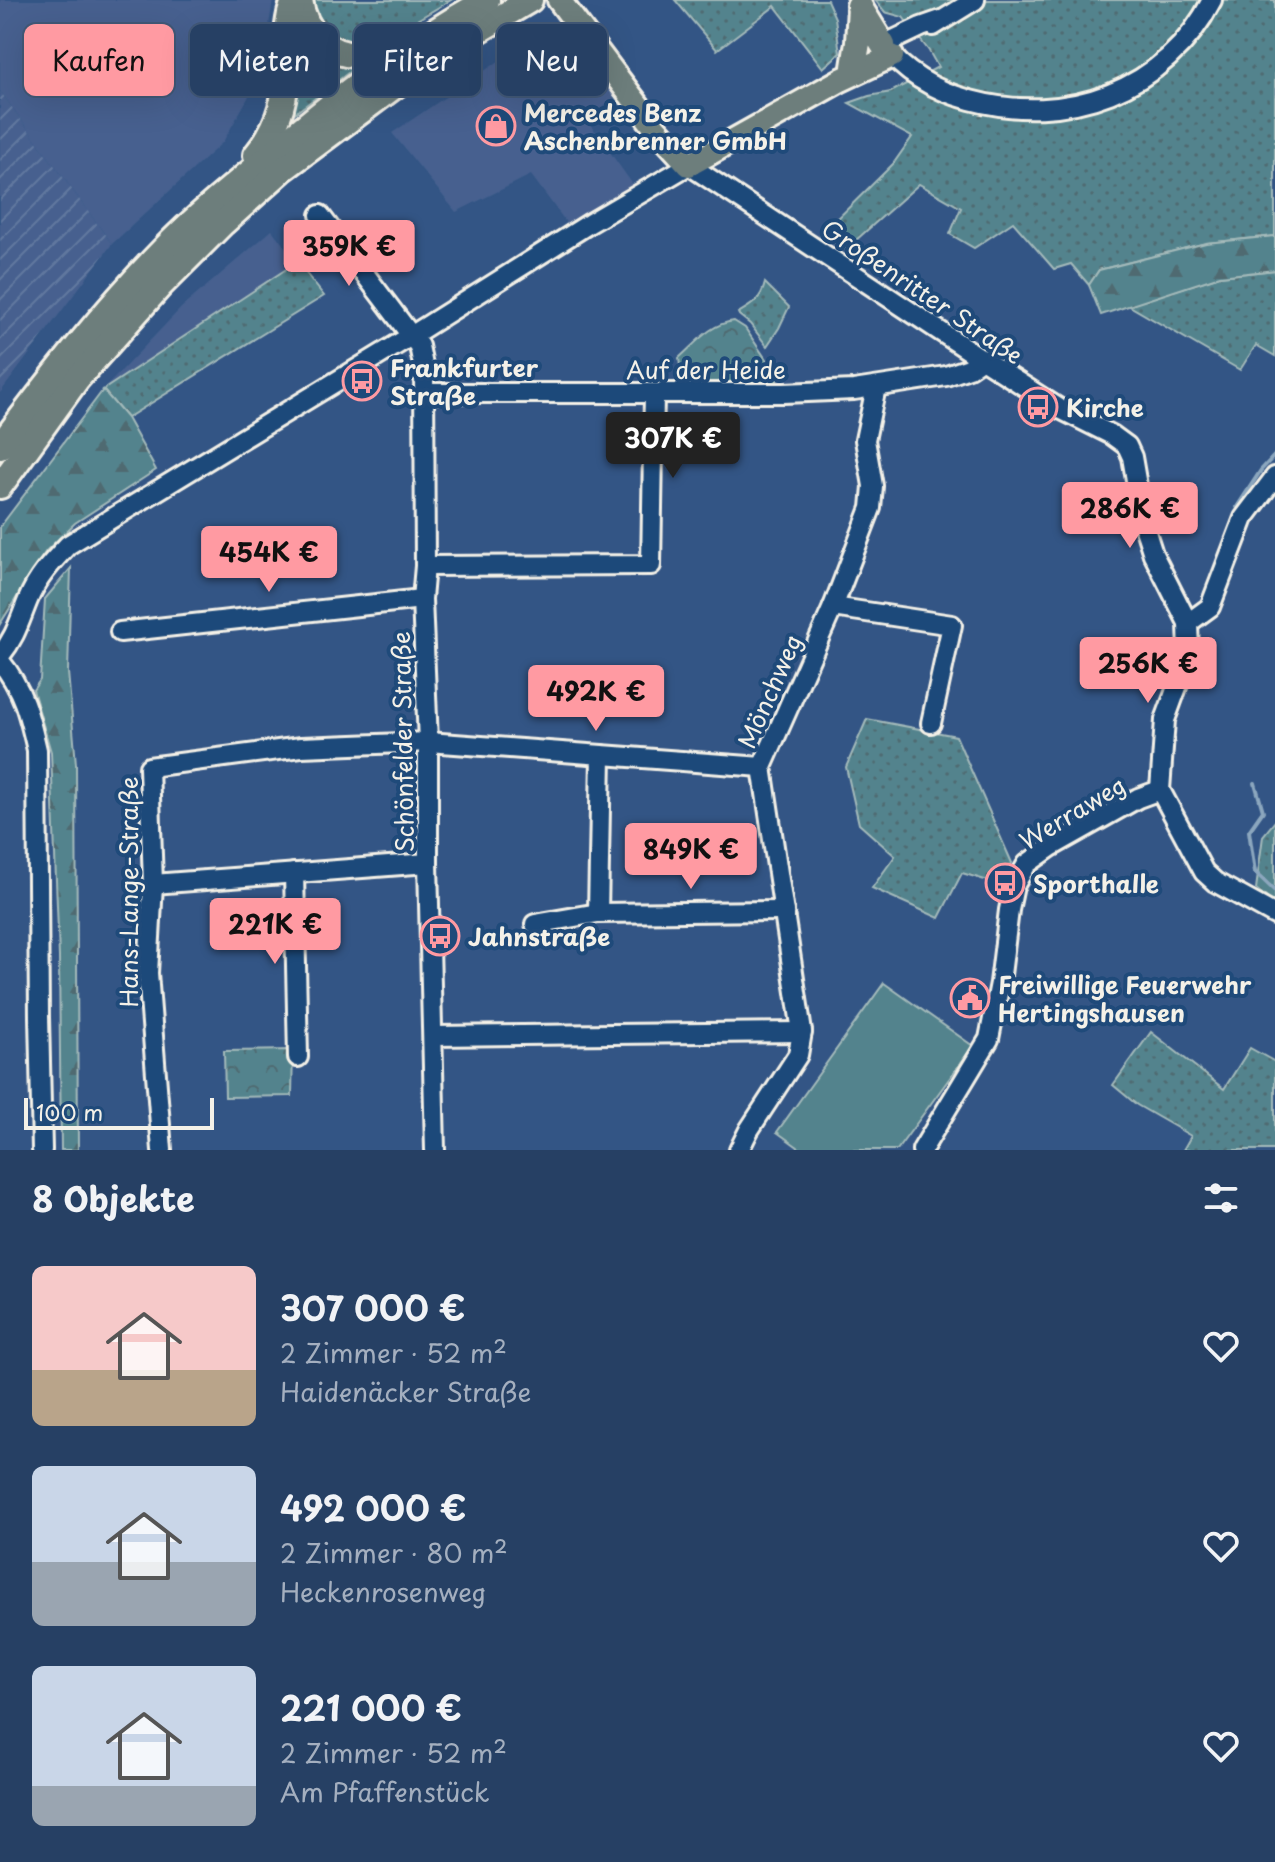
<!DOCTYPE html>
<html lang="de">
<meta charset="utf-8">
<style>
body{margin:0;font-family:"Playpen Sans",sans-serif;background:#2e476a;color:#f1f3f6;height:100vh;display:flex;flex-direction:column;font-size:30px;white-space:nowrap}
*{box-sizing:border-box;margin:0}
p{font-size:26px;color:#a4afbf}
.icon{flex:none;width:44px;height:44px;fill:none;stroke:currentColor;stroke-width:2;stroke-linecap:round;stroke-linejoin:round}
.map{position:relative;height:1150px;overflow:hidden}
.details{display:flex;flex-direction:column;background:#264064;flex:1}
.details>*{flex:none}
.hud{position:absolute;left:24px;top:24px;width:800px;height:72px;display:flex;gap:16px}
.scale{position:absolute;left:24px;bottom:20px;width:190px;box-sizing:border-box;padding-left:8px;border:4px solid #f4f1e8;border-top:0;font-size:22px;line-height:28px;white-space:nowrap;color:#f4f1e8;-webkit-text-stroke:6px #1f4a7a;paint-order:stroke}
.price{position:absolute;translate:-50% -68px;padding:0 18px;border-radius:8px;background:#ff9aa2;color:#111;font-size:26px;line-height:52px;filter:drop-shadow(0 2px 4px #0008)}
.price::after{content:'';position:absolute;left:50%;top:48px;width:24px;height:18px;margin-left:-12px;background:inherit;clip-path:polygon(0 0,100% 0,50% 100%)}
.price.selected{background:#222;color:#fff}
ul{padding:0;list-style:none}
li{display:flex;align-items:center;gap:24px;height:200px;padding:0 32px}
li span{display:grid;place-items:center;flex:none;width:224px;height:160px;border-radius:12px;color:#555}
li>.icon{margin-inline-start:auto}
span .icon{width:96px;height:96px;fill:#fffc;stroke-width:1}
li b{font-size:34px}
h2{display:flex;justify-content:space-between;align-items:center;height:96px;padding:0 32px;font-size:34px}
.chip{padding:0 28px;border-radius:12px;background:#264064;box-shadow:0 8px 32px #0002,0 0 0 2px #425978;font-size:28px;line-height:72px}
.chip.selected{background:#ff9aa2;color:#111}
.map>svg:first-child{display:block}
</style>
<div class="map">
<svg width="1275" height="1150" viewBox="0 0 1275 1150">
<defs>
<pattern id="industrial-furrows" width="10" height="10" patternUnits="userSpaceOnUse" patternTransform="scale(2)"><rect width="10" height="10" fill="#46618f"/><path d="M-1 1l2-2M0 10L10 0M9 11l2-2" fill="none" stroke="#61789f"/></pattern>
<pattern id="grass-dots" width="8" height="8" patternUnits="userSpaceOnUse" patternTransform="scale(2)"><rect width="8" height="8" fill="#53838d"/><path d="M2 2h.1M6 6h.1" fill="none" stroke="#4f6b71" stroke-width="1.8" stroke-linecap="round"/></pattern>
<pattern id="forest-firs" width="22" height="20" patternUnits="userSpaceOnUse" patternTransform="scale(2)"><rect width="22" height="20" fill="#53838d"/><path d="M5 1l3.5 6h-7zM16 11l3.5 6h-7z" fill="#4f6b71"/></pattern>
<pattern id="park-crowns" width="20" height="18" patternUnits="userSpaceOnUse" patternTransform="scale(2)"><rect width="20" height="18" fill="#53838d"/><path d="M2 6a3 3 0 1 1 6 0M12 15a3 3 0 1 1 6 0" fill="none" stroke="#4f6b71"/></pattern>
</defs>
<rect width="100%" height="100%" fill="#335585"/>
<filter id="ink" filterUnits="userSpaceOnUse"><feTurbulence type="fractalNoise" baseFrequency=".0125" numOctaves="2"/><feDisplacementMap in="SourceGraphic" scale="16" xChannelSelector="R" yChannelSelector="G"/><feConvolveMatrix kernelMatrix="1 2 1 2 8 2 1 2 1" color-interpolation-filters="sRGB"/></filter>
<g filter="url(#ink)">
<g fill="#46618f">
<path d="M0 0H273L261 75 223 142 112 244 0 91Z"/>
<path d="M560 20 617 95 587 120 634 186 568 225 531 175 456 212 392 133Z"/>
<path d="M272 230 297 262 103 390 181 308Z"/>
</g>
<path fill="url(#industrial-furrows)" d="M0 91 112 244 0 393Z"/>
<g fill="url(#grass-dots)" stroke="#a4baba" stroke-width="2">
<path d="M311 0H451L384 39 359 47 334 42 316 25Z"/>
<path d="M675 0H827L835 18 840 53 823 68 775 6 717 50Z"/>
<path d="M875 0H1275V236L1206 243 1099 270 1089 285 1071 264 1054 269 1013 222 974 248 950 234 961 208 919 184 846 249 821 235 893 164 912 137 849 103 869 96 891 92 938 67 929 51 903 17 885 12Z"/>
<path d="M292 19 306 33 367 59C338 79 313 102 283 121Z"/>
<path d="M297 262 324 296 127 418 103 390Z"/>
<path d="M1275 270V356L1256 345 1240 370 1128 305 1220 276Z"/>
<path d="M765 283 789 307 779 328 767 346 750 324 739 315 738 313C752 305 761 300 765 283Z"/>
<path d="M867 719 956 736 1012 863 998 884 962 873 939 918 872 888 895 856 859 824 846 767Z"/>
<path d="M1275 821V904L1256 889 1263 836Z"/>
<path d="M1151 1032 1224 1089 1250 1048 1275 1062V1150H1183L1191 1136 1137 1105 1113 1085Z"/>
</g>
<g fill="url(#forest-firs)" stroke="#a4baba" stroke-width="2">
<path d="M1275 236V270L1220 276 1101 315 1089 285 1099 270 1206 243Z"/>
<path d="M103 390 127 418 156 470 75 523 46 551 0 624V527Z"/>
<path d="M71 568 68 672 76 764 78 1150H61L59 957 51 752 33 690 40 680 45 599Z"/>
</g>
<g fill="url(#park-crowns)" stroke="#a4baba" stroke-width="2">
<path d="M734 321 745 328 772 368 777 372 778 378 775 385 692 386 691 374H681L679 358C697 342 710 324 734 321Z"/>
<path d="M293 1050 292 1096 225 1097 224 1051Z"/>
</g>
<path fill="#53838d" stroke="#a4baba" stroke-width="2" d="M884 983 973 1046 897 1150H802L777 1132Z"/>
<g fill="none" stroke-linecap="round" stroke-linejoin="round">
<g stroke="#8ca7be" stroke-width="4">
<path d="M1237 507 1261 470 1275 455"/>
<path d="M1255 783 1263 811 1249 831 1255 872 1275 891"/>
</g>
<defs>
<g id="minor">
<path d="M941 20 921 27 883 45C905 74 936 91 970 100 1066 126 1166 91 1212 0"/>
<path d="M933 26 975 0"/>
<path d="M320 215 419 346 424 370 425 566 422 599 428 742V863L435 1150"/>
<path d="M425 393H784L854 390 946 376 969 368 982 359"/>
<path d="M425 566 651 565 654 394"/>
<path d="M833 607 952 625 931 723"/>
<path d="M1188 623 1210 607 1244 518 1275 477"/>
<path d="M120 632 422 599"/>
<path d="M0 656C16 636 19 622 28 600 37 578 52 562 68 545L411 336 590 223 689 165 982 359 1060 409 1112 435 1127 446 1132 457 1144 526 1153 554 1188 623 1189 654 1165 720 1160 790 1204 872 1215 882 1275 915"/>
<path d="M0 661C23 689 29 715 37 750L39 1017 42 1150"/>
<path d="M294 873 298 1057"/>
<path d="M153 884 428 863"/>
<path d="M598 913 601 755"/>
<path d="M535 924 598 913 784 911"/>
<path d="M433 1036 802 1032"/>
<path d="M162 1150 148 973 153 884 149 767 301 747 428 742 762 767"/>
<path d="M739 1150 749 1130 798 1055 802 1032 762 767 833 607 871 508 873 486 865 440 876 387"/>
<path d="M922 1150 989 1039 1000 983 1009 910 1014 886 1027 864 1051 847 1138 798 1160 790"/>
</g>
<path id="major" d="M559 0 656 129 689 165 841 80 892 56"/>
<g id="highway">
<path d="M300 0C304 31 327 56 360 55 375 54 390 47 403 42"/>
<path d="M859 6 883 45"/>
<path d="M854 67 858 42 860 7"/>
<path d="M256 155C275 132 285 104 286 75 288 46 284 28 294 0"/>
<path d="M0 446C51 378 104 310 164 249 194 218 227 191 260 164 333 101 403 47 487 0"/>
<path d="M0 486 77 379 160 286 223 223 282 170 435 56 530 0"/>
</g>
</defs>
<use href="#minor" stroke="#f4f1e8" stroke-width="24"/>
<use href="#major" stroke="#f4f1e8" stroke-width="28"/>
<use href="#highway" stroke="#f4f1e8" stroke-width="30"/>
<use href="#minor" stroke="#1f4a7a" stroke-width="18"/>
<use href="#major" stroke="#6d7e7c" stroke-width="22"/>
<use href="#highway" stroke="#6d7e7c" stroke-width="24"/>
</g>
</g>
<defs>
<symbol id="shop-ring" viewBox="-11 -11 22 22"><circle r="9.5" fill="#1f4a7a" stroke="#ff9aa2" stroke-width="1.5"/><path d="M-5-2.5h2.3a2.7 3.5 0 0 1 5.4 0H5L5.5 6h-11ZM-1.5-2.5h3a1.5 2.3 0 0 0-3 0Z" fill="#ff9aa2"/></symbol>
<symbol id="bus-ring" viewBox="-11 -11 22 22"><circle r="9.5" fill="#1f4a7a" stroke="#ff9aa2" stroke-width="1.5"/><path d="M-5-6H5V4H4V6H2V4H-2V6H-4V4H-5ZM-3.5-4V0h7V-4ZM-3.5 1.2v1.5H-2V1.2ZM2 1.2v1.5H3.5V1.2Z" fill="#ff9aa2"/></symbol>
<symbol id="civic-ring" viewBox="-11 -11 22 22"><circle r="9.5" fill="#1f4a7a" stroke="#ff9aa2" stroke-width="1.5"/><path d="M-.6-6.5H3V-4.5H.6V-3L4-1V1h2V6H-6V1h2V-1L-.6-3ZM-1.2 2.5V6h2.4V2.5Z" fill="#ff9aa2"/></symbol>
</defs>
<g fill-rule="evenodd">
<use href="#shop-ring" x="474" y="104" width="44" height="44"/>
<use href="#bus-ring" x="340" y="359" width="44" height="44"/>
<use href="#bus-ring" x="1016" y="385" width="44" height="44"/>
<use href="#bus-ring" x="983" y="861" width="44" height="44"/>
<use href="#bus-ring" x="418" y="914" width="44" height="44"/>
<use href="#civic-ring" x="948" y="976" width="44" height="44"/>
</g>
<g text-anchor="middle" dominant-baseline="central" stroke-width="8" stroke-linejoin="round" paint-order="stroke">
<g font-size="24" font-weight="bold" fill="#f4f1e8" stroke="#1f4a7a" text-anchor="start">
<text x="524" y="112">Mercedes Benz<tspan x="524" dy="28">Aschenbrenner GmbH</tspan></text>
<text x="390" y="367">Frankfurter<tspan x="390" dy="28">Straße</tspan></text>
<text x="1066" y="407">Kirche</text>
<text x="1033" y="883">Sporthalle</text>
<text x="468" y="936">Jahnstraße</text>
<text x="998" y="984">Freiwillige Feuerwehr<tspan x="998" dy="28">Hertingshausen</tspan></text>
</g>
<g font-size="24" fill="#f4f1e8" stroke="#1f4a7a">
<text transform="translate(923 291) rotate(34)">Großenritter Straße</text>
<text x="706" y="369">Auf der Heide</text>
<text transform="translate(769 691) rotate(-66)">Mönchweg</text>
<text transform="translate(402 742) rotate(-91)">Schönfelder Straße</text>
<text transform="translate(1072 812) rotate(-31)">Werraweg</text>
<text transform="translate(128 892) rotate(-90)">Hans-Lange-Straße</text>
</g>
</g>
</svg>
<div class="scale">100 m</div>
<b class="price" style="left:349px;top:288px">359K €</b>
<b class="price selected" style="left:673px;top:480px">307K €</b>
<b class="price" style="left:1130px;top:550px">286K €</b>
<b class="price" style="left:269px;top:594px">454K €</b>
<b class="price" style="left:1148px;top:705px">256K €</b>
<b class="price" style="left:596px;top:733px">492K €</b>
<b class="price" style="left:691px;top:891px">849K €</b>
<b class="price" style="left:275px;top:966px">221K €</b>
<div class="hud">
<a class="chip selected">Kaufen</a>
<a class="chip">Mieten</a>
<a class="chip">Filter</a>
<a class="chip">Neu</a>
</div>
</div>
<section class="details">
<h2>8 Objekte<svg class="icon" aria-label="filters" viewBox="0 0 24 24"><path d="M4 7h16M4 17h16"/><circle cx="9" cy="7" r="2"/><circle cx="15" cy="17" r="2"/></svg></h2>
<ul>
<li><span style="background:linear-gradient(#f6c9c9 65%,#b9a48a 0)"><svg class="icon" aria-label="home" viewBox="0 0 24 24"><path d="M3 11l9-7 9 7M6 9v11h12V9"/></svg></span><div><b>307 000 €</b><p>2 Zimmer · 52 m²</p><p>Haidenäcker Straße</p></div><svg class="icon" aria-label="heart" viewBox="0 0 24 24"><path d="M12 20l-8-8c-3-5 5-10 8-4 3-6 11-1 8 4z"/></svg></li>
<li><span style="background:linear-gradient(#c9d6e8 60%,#9aa5b1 0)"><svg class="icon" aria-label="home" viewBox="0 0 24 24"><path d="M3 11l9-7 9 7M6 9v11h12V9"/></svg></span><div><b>492 000 €</b><p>2 Zimmer · 80 m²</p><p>Heckenrosenweg</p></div><svg class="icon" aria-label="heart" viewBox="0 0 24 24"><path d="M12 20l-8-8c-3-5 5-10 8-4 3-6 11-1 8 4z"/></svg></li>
<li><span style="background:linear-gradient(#c9d6e8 75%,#9aa5b1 0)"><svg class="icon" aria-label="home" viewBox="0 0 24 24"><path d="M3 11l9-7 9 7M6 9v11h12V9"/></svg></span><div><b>221 000 €</b><p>2 Zimmer · 52 m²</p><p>Am Pfaffenstück</p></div><svg class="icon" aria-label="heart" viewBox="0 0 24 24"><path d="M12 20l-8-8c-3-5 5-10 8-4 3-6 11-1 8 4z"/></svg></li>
</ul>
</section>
